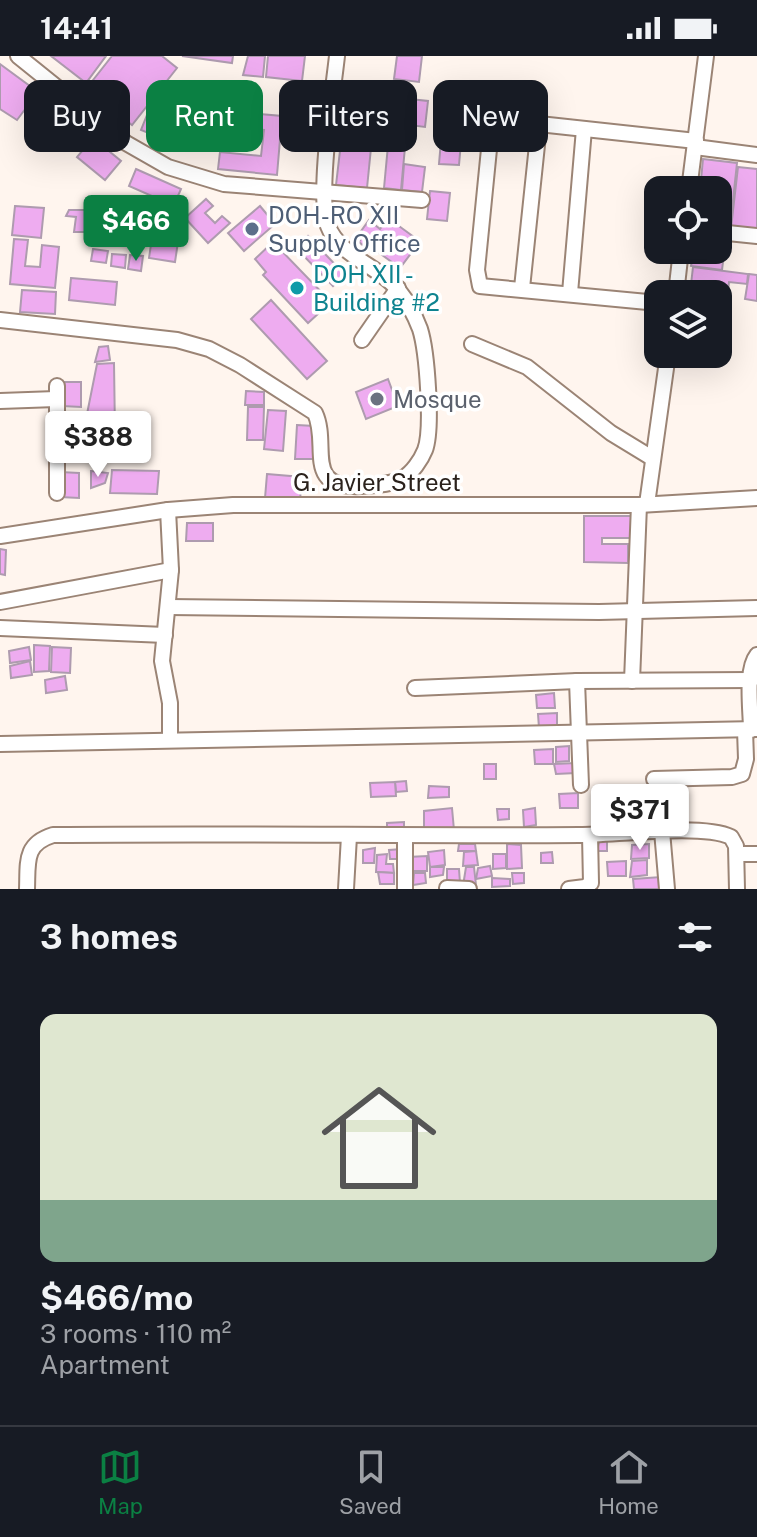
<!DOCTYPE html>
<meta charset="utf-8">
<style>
body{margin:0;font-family:"Public Sans",sans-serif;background:#242831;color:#f1f3f6;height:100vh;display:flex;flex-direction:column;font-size:30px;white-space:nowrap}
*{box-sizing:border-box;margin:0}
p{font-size:26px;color:#9ea1a6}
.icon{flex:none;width:44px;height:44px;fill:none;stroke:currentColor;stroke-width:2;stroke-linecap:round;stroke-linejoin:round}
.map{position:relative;height:833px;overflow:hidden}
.panel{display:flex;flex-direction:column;background:#171b24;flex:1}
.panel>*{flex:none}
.banner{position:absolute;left:24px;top:24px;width:710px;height:72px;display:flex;gap:16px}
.tools{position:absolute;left:644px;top:120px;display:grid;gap:16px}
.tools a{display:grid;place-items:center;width:88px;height:88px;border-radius:16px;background:#171b24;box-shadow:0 8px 32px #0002;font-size:40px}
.price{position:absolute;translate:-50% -68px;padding:0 18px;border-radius:8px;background:#fff;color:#222;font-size:26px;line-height:52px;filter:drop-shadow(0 2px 4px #0008)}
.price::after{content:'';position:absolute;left:50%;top:48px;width:24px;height:18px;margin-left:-12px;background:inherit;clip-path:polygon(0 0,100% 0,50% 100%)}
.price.selected{background:#0b8043;color:#fff}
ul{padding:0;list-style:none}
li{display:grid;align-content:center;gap:16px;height:424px;padding:0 40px}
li+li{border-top:2px solid #363941}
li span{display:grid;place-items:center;height:248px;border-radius:16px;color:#555}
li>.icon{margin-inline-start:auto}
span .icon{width:144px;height:144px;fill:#fffc;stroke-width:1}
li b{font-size:34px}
h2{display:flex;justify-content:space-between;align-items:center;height:96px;padding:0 40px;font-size:34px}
.tag{padding:0 28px;border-radius:16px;background:#171b24;box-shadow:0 8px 32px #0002;font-size:28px;line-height:72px}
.tag.selected{background:#0b8043;color:#fff}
.status{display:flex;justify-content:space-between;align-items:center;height:56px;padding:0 40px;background:#171b24;direction:ltr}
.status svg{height:22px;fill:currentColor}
.tabs{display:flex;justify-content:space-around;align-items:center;height:112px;border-top:2px solid #363941;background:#171b24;font-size:22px;color:#9ea1a6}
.tabs a{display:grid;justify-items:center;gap:4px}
.tabs .selected{color:#0b8043}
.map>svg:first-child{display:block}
</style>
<div class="status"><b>14:41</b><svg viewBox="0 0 49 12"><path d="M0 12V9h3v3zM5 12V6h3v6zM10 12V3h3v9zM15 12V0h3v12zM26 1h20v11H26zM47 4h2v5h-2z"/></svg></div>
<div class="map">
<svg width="757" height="833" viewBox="0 0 757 833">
<rect width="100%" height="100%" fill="#fff5ee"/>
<g fill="#eeacf0" stroke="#ae9baf" stroke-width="2">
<path d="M51 0H106L86 27Z"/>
<path d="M112 0H162L177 12 132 69 86 33Z"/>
<path d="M182 0H233L232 7Z"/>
<path d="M248 0H265L263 21 243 19Z"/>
<path d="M268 0H305L302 25 266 21Z"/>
<path d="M397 0H422L419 26 394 23Z"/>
<path d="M0 8 38 36 17 64 0 53Z"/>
<path d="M371 39 428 45 425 71 368 64Z"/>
<path d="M55 49 79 69 63 87 38 68Z"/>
<path d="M151 49 200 69 190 94 141 74Z"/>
<path d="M224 55 282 60 277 119 218 113 220 96 261 100 264 74 222 71Z"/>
<path d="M390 68 407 70 401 134 384 132Z"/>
<path d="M343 69 373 72 367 132 336 129Z"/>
<path d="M442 73 462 75 459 109 439 108Z"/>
<path d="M93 82 121 105 105 124 77 101Z"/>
<path d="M703 103 737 107 730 172 718 171V134H700Z"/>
<path d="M404 108 425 111 422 136 402 134Z"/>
<path d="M738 111 757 113V175L731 172Z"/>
<path d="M136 113 181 133 170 158 148 149 152 140 129 130Z"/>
<path d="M430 135 450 137 447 165 427 163Z"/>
<path d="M206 143 213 150 205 157 215 167 222 160 230 167 208 187 185 162Z"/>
<path d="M15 150 44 152 41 182 12 179Z"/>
<path d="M260 150 275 168 244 195 228 177Z"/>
<path d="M69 154H95L93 176H74L76 161 66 160Z"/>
<path d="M388 162 418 184V188L400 212 367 188 365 191 359 186 362 181 359 178 369 164 380 173Z"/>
<path d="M153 175 179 179 175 206 149 202Z"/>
<path d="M308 180 345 219 333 230 296 192Z"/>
<path d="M14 183 28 184 25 210 40 211 42 189 59 191 55 232 10 228Z"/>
<path d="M273 186 331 246 308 267 263 219 266 216 255 203Z"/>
<path d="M93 193 108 195 106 207 91 205Z"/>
<path d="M694 194H712V197L724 198 722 214 691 210Z"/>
<path d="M112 198 126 199 125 212 111 210Z"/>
<path d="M130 199 143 200 141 215 128 213Z"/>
<path d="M693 211 748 218 747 228 729 226 728 236 722 235 721 241 718 238 690 237Z"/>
<path d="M749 218 757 219V245L745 243Z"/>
<path d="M71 222 117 226 115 249 69 244Z"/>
<path d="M22 234 56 236 55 258 20 256Z"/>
<path d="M271 244 327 305 307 323 251 263Z"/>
<path d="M108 290 110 304 95 306 99 291Z"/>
<path d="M114 307 115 377 83 378 97 308Z"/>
<path d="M388 323 398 350 366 363 356 336Z"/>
<path d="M62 326H81V351L62 350Z"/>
<path d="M246 335 264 336V349H245Z"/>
<path d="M248 351H264L263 384H247Z"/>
<path d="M268 354 286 355 283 395 264 393Z"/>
<path d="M59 359H78V384L59 383Z"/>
<path d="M297 369 314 370 313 403H295Z"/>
<path d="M112 414 159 415 157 438 110 437Z"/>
<path d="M91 415 108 417 105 427 91 432Z"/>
<path d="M60 416 79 417V442L60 441Z"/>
<path d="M267 418 302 421 300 444 265 442Z"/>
<path d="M584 460H632L631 482H602V488H628V507L584 506Z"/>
<path d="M187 467H213V485H186Z"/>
<path d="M0 493 6 494 5 519 0 518Z"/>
<path d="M34 589 50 590 49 615 34 616Z"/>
<path d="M29 591 31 604 10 607 9 595Z"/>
<path d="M52 591 71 592 70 617 51 616Z"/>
<path d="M30 605 32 619 11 622 10 610Z"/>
<path d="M65 620 67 634 46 637 45 624Z"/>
<path d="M554 637 555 652H537L536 639Z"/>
<path d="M557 657V672H539L538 658Z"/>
<path d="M569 690V705L556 706V691Z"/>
<path d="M553 693V708H535L534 694Z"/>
<path d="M576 707V717L556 718 554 708Z"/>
<rect x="484" y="708" width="12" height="15"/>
<path d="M406 725 407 735 396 736 395 726Z"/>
<path d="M395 726 396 740 371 741 370 727Z"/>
<path d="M429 730 449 731V741L428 742Z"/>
<path d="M578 737V752H560L559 738Z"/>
<path d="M452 752 454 774 424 777V755Z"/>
<path d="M535 752 536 769 524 771 523 754Z"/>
<path d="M497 753H509V763L498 764Z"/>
<path d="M404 766V774L387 777V767Z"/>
<path d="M607 784V795H597L599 786Z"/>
<path d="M459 788H475L476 795H458Z"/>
<path d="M507 788 521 789 522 812 507 813Z"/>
<path d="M649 788V802L631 803 632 789Z"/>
<path d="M375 792 374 807H363V794Z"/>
<path d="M402 793 401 803H390L389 794Z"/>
<path d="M444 794 445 809 430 811 428 796Z"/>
<path d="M476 795 478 809 463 810 464 796Z"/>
<path d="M552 796 553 807H541V797Z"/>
<path d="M387 798 386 808H393L394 817 376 816 377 799Z"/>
<path d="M493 798H506V812L493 813Z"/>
<path d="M427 800V815H409L408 801Z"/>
<path d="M647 804V819L630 821 632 805Z"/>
<path d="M626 805V820H608L607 806Z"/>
<path d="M490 810 492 820 476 823 478 812Z"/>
<path d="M430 811H444L443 819 430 821Z"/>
<path d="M466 811H474L476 829 463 830Z"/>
<path d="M447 813H459L460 827 447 828Z"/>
<path d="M378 816 394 817V828H380Z"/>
<path d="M414 817H425L426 827 413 829Z"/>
<path d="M512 817H524V827L513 828Z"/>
<path d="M661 821 662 833H634L633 823Z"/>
<path d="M492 822 510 823V830L492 831Z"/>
</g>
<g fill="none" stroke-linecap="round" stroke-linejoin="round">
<defs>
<g id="minor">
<path d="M18 0 126 87 168 111 224 128 422 144"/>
<path d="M695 91 757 99"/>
<path d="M689 134 706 0"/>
<path d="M718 176 757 180"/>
<path d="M522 232 539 70"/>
<path d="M570 237 584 73"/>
<path d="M676 238 681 194"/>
<path d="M658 247 480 230 477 214 491 73 493 68 502 64 696 85"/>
<path d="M0 264 177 284 209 293 240 309 315 357C330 389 302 433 361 430 374 429 391 429 403 422 412 417 421 404 425 394 433 373 427 295 420 273 415 260 408 246 399 235 381 211 339 200 328 170 317 142 333 36 337 0"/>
<path d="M362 284 398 232"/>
<path d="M472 288 527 311 611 377 652 402"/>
<path d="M0 345 56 343"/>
<path d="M57 437V330"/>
<path d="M647 448 668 298"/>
<path d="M168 454 171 514 162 605 170 647V683"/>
<path d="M0 480 168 454 233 449H639L757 442"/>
<path d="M0 546 171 514"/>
<path d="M169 551 599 556 757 552"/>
<path d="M0 572 165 579"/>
<path d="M577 625 581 729"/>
<path d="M632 625 639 449"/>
<path d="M415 632 577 625 751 624"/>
<path d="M751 674C751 655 745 614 757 599"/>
<path d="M0 688 757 673"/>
<path d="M654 723 732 721 742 718 746 703 745 674"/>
<path d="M662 775 667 833"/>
<path d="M737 798H757"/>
<path d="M447 832 469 833"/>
<path d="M27 833C28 806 24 788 53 779 228 777 404 780 580 779 615 779 702 767 731 781L736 790 737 833"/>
<path d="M346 833 349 780"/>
<path d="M405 833V780"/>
<path d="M569 833 585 831 591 827 590 779"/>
</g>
</defs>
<use href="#minor" stroke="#9b8475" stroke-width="18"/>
<use href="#minor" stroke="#fff" stroke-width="14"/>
</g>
<circle fill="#5c6f8a" stroke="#fff" stroke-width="3" cx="252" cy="173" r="8"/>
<circle fill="#0f9aa8" stroke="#fff" stroke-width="3" cx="297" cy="232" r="8"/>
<circle fill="#6b7280" stroke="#fff" stroke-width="3" cx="377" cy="343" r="8"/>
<g text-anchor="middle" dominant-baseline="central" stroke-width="7" stroke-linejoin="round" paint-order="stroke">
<g font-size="24" fill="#4e5e75" stroke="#fff" text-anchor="start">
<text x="268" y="159">DOH-RO XII<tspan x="268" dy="28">Supply Office</tspan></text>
</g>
<g font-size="24" fill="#0d838f" stroke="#fff" text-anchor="start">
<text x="313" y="218">DOH XII -<tspan x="313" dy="28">Building #2</tspan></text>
</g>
<g font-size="24" fill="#5b616d" stroke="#fff" text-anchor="start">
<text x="393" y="343">Mosque</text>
</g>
<g font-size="24" fill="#2b221c" stroke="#fff">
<text x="377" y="426">G. Javier Street</text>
</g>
</g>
</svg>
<div class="tools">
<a><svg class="icon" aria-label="locate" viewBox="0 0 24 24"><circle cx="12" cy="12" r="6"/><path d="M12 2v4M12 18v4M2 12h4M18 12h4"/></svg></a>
<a><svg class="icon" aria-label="layers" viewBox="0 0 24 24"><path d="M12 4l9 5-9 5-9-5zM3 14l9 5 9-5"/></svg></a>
</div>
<b class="price selected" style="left:136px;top:207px">$466</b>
<b class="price" style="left:98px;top:423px">$388</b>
<b class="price" style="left:640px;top:796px">$371</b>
<div class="banner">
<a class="tag">Buy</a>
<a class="tag selected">Rent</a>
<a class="tag">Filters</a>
<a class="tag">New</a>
</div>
</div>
<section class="panel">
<h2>3 homes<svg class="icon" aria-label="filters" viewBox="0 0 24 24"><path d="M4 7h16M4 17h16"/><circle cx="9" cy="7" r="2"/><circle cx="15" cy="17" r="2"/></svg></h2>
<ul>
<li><span style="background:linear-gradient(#dfe7d0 75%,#7fa58c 0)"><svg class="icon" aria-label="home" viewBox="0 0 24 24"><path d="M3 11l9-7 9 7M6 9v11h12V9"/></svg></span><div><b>$466/mo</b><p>3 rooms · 110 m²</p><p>Apartment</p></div></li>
</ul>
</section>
<nav class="tabs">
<a class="selected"><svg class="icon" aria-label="map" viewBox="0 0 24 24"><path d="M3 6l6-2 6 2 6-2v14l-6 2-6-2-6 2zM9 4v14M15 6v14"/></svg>Map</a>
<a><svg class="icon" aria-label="saved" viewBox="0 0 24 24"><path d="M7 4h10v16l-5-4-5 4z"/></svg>Saved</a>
<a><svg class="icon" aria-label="home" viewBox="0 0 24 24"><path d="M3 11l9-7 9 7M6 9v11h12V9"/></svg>Home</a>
</nav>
